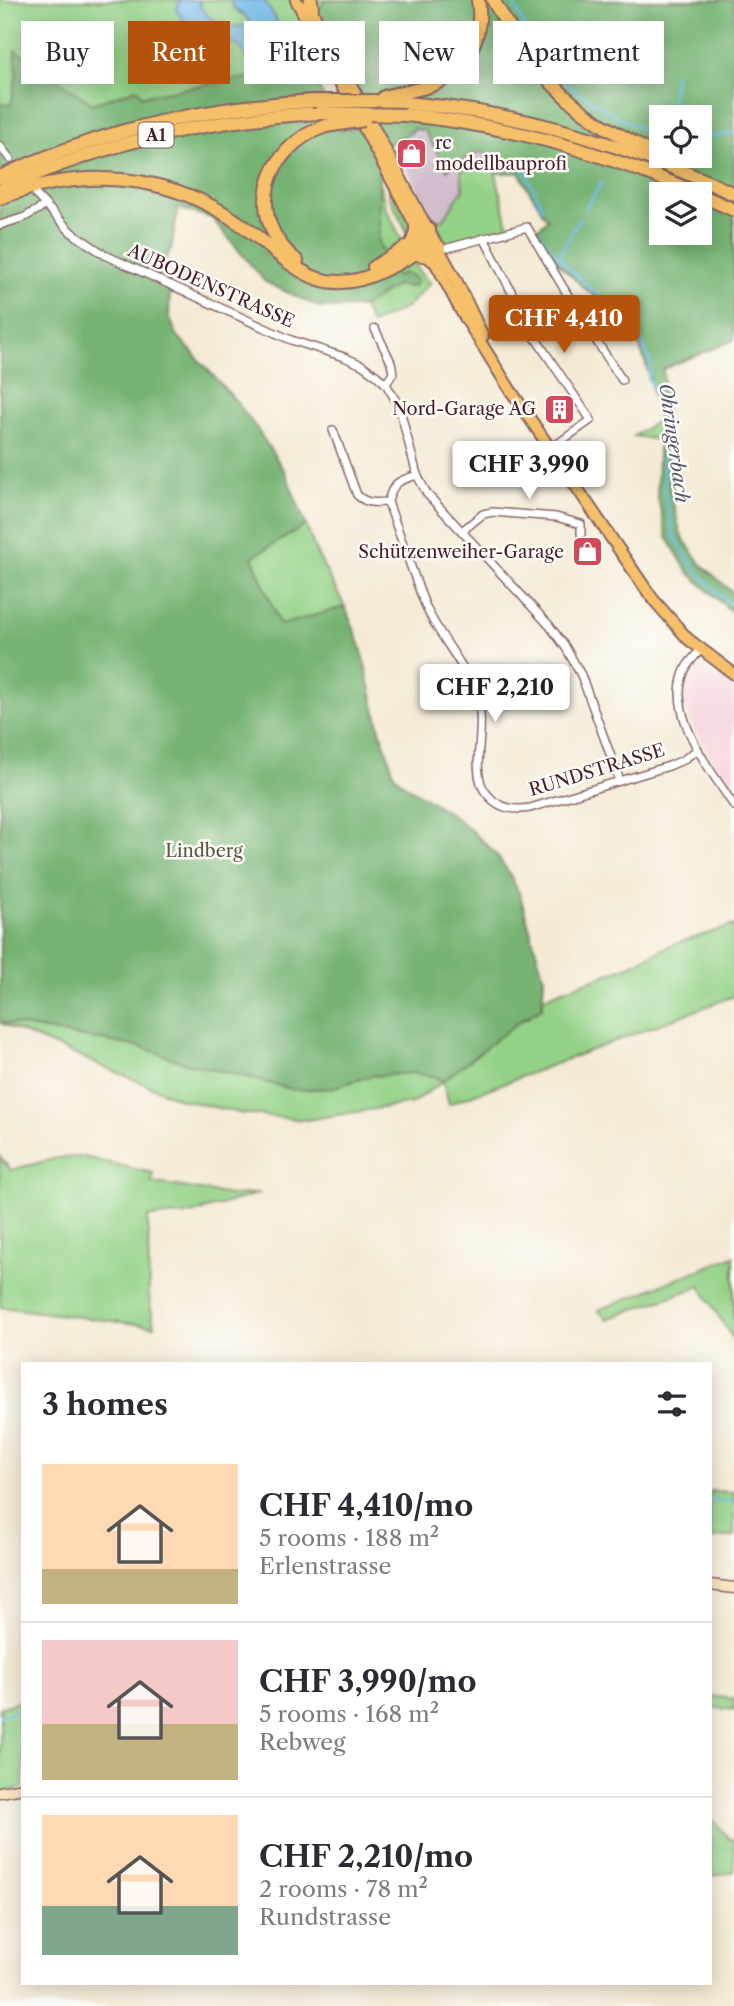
<!DOCTYPE html>
<meta charset="utf-8">
<style>
body{margin:0;font-family:"Libre Caslon Text",serif;background:#f2f2f3;color:#2b2b33;height:100vh;display:flex;flex-direction:column;font-size:26px;white-space:nowrap}
*{box-sizing:border-box;margin:0}
p{font-size:23px;color:#7c7c81}
.icon{flex:none;width:38px;height:38px;fill:none;stroke:currentColor;stroke-width:2;stroke-linecap:round;stroke-linejoin:round}
.map{position:relative;flex:1;overflow:hidden}
.side{position:absolute;left:21px;top:1362px;width:691px;height:623px;display:flex;flex-direction:column;background:#fff;border-radius:0px;box-shadow:0 4px 18px #0003}
.side>*{flex:none}
.top-card{position:absolute;left:21px;top:21px;width:693px;height:63px;display:flex;gap:14px}
.fabs{position:absolute;left:649px;top:105px;display:grid;gap:14px}
.fabs a{display:grid;place-items:center;width:63px;height:63px;border-radius:0px;background:#fff;box-shadow:0 4px 18px #0003;font-size:35px}
.price{position:absolute;translate:-50% -60px;padding:0 16px;border-radius:7px;background:#fff;color:#222;font-size:23px;line-height:46px;filter:drop-shadow(0 2px 4px #0008)}
.price::after{content:'';position:absolute;left:50%;top:42px;width:21px;height:16px;margin-left:-10px;background:inherit;clip-path:polygon(0 0,100% 0,50% 100%)}
.price.current{background:#b45309;color:#fff}
ul{padding:0;list-style:none}
li{display:flex;align-items:center;gap:21px;height:175px;padding:0 21px}
li+li{border-top:2px solid #e1e1e2}
li span{display:grid;place-items:center;flex:none;width:196px;height:140px;border-radius:0px;color:#555}
li>.icon{margin-inline-start:auto}
span .icon{width:84px;height:84px;fill:#fffc;stroke-width:1}
li b{font-size:30px}
h2{display:flex;justify-content:space-between;align-items:center;height:84px;padding:0 21px;font-size:30px}
.tag{padding:0 24px;border-radius:0px;background:#fff;box-shadow:0 4px 18px #0003;font-size:24px;line-height:63px}
.tag.current{background:#b45309;color:#fff}
.map>svg:first-child{display:block}
</style>
<div class="map">
<svg width="734" height="2006" viewBox="0 0 734 2006">
<rect width="100%" height="100%" fill="#fdfcf7"/>
<filter id="ink" filterUnits="userSpaceOnUse"><feTurbulence type="fractalNoise" baseFrequency=".0143" numOctaves="2"/><feDisplacementMap in="SourceGraphic" scale="14" xChannelSelector="R" yChannelSelector="G"/><feConvolveMatrix kernelMatrix="1 2 1 2 8 2 1 2 1" color-interpolation-filters="sRGB"/></filter>
<filter id="wash" filterUnits="userSpaceOnUse"><feTurbulence type="fractalNoise" baseFrequency=".00686" numOctaves="4" result="noise"/><feDisplacementMap in="SourceGraphic" scale="28" xChannelSelector="R" yChannelSelector="G"/><feGaussianBlur stdDeviation="1.57" result="paint"/><feColorMatrix in="noise" values="0 0 0 0 0 0 0 0 0 0 0 0 0 0 0 0 0 1.4 0 .05"/><feComposite in="paint" operator="in"/></filter>
<g filter="url(#wash)">
<rect width="100%" height="100%" fill="#f4ead4"/>
<path fill="#f5cfdb" d="M703 664 734 686V797L694 729 686 708 685 696 691 674 697 665Z"/>
<path fill="#d1bdcc" d="M412 129 424 130 447 170 456 163 473 154 484 151 486 160 461 171 463 189 443 220 433 218 392 142 412 132Z"/>
<g fill="#93d186" stroke="#6e7858" stroke-width="2">
<path d="M0 0H326L308 21 334 69 239 79 141 96 113 97 92 104 16 51 17 74 11 105 0 103Z"/>
<path d="M467 167 495 170 509 229 447 245 433 218 443 220 463 189 461 171Z"/>
<path d="M385 175 410 224 412 231 410 237 390 199Z"/>
<path d="M379 177 385 207 404 244 355 268 379 243Z"/>
<path d="M413 260 420 273 430 283 406 308 371 324 363 307 397 285V278L372 282Z"/>
<path d="M659 420 657 440 634 436Z"/>
<path d="M306 525 316 552 345 607 280 626 252 557Z"/>
<path d="M734 925V996L449 1104 443 1081 413 1103 306 1120 239 1113 180 1099 0 1023V1022L141 1047 189 1064 244 1076 294 1090 330 1088 371 1076 412 1073 433 1076 542 1008 544 997 627 967 671 945Z"/>
<path d="M0 1157 11 1170 57 1158 84 1157 153 1173 152 1182 230 1195 260 1193 187 1215 148 1217 149 1296 154 1326 0 1307Z"/>
<path d="M734 1256V1341L700 1286 607 1319 598 1310Z"/>
<path d="M710 1491 734 1492V1537H720L711 1539Z"/>
<path d="M710 1696 734 1699V1710L711 1707Z"/>
<path d="M23 1700V1788L0 1792V1708Z"/>
<path d="M711 1818 729 1839H734V1872L711 1876Z"/>
</g>
<path fill="#76b373" stroke="#60694f" stroke-width="2" fill-rule="evenodd" d="M326 0H734V340L663 369 670 490 681 535 699 562 734 594V614L688 572 667 537 657 495 659 420 646 364 636 339 613 310 583 287 558 263 544 247 532 229 540 227 548 219C540 213 541 206 535 199 529 191 524 183 520 173H496L495 170 467 167 486 160 484 151C469 155 458 161 447 170L424 130 412 129V132L384 146 381 157 379 177V243L397 277 401 273 411 275 417 281 413 287 397 285 363 307 321 308 265 282 212 218 178 208 172 246 157 278 170 285 169 315 176 334 234 399 255 426 285 472 306 525 252 557 280 625 345 607 361 647 380 730 394 774 401 782 451 814 473 832 495 853 509 873 520 895 544 978 542 1008 522 1019 443 1081 433 1076 412 1073 371 1076 330 1088 294 1090 244 1076 189 1064 141 1047 0 1022V103L11 105 17 74 15 50 92 104 137 89 142 96 239 79 333 69 308 21ZM327 75 355 128 341 130 317 84 320 78ZM662 117H700V156H662ZM662 194H700V233H662Z"/>
<path fill="#6dbae7" stroke="#5c6c89" stroke-width="2" d="M180 0H199C202 21 229 28 247 26L249 22 248 18 234 9 231 0H264L281 28 284 41 292 54 299 60 288 57 272 56 254 59 248 58 239 46 229 43 210 42 188 35 183 20 176 10Z"/>
<g fill="none" stroke-linecap="round" stroke-linejoin="round">
<g stroke="#6dbae7" stroke-width="2.5">
<path d="M512 0 530 38 567 85 622 119 662 139"/>
<path d="M670 117 675 73"/>
<path d="M700 138 734 133"/>
<path d="M524 169 542 208"/>
<path d="M585 209 602 182"/>
<path d="M580 218 558 257 584 283 623 316 640 338 650 362 648 378 657 397 662 428 664 489 673 534 695 569 727 602 734 606"/>
<path d="M538 230 546 244 557 256"/>
<path d="M710 1500 734 1502"/>
<path d="M0 1716 23 1708"/>
</g>
</g>
</g>
<g filter="url(#ink)">
<g fill="none" stroke-linecap="round" stroke-linejoin="round">
<defs>
<g id="minor">
<path d="M0 146 10 159"/>
<path d="M36 195 71 232 105 255 291 340 344 357 362 365 376 375 386 384 399 406 417 475 427 494 549 625 566 648 581 675 620 781"/>
<path d="M0 225 25 217 44 206"/>
<path d="M484 238 534 336 591 420 550 449"/>
<path d="M448 248 527 227 584 322 622 380"/>
<path d="M375 329 391 362 393 373 386 384"/>
<path d="M333 430 357 495C367 504 375 503 388 502"/>
<path d="M417 475C398 481 393 482 388 502 397 528 406 553 415 578 420 591 424 605 431 617 447 647 471 672 479 706 485 732 471 768 484 790 496 808 511 811 530 808L669 766 683 760 698 749"/>
<path d="M462 531 483 514 492 512 556 517 581 524V534"/>
<path d="M701 649C696 655 691 660 687 666 662 711 711 770 734 806"/>
</g>
<g id="secondary">
<path d="M710 1585 734 1588"/>
<path d="M0 1792 23 1788"/>
</g>
<g id="primary">
<path d="M296 0 461 311 509 388 652 598 688 639 734 674"/>
<path d="M308 3 419 213 456 280 483 336"/>
</g>
<g id="motorway">
<path d="M311 0 312 8"/>
<path d="M493 0C520 49 552 92 599 123 616 134 635 142 651 154"/>
<path d="M384 97C400 92 416 91 432 85 467 71 484 36 478 0"/>
<path d="M374 101C501 106 619 140 734 194"/>
<path d="M406 115C508 125 605 152 698 194"/>
<path d="M0 177C98 131 205 107 312 101"/>
<path d="M0 190C101 142 208 119 319 113"/>
<path d="M700 195 734 210"/>
<path d="M0 198C66 173 137 171 201 201 220 210 239 222 255 235 299 272 327 300 386 269 401 262 415 255 427 245L429 230"/>
<path d="M412 244 416 232V225"/>
<path d="M417 254 428 256 436 262"/>
<path d="M297 261C243 218 264 147 326 126"/>
<path d="M374 267 412 244 425 241 439 247"/>
</g>
</defs>
<use href="#minor" stroke="#866666" stroke-width="10"/>
<use href="#secondary" stroke="#866666" stroke-width="13"/>
<use href="#primary" stroke="#866666" stroke-width="14"/>
<use href="#motorway" stroke="#866666" stroke-width="16"/>
<use href="#minor" stroke="#fff" stroke-width="7"/>
<use href="#secondary" stroke="#fbe6c4" stroke-width="10"/>
<use href="#primary" stroke="#f6c06b" stroke-width="10"/>
<use href="#motorway" stroke="#f6c06b" stroke-width="12"/>
<defs>
<g id="motorway-bridge">
<path d="M312 101H374"/>
<path d="M319 113 406 115"/>
<path d="M326 126 364 120"/>
</g>
</defs>
<use href="#motorway-bridge" stroke="#866666" stroke-width="16" stroke-linecap="butt"/>
<use href="#motorway-bridge" stroke="#f6c06b" stroke-width="12"/>
</g>
</g>
<defs>
<symbol id="shop-square" viewBox="-11 -11 22 22"><rect x="-9" y="-9" width="18" height="18" rx="4" fill="#d1495b" stroke="#fdfcf7"/><path d="M-5-2.5h2.3a2.7 3.5 0 0 1 5.4 0H5L5.5 6h-11ZM-1.5-2.5h3a1.5 2.3 0 0 0-3 0Z" fill="#fff"/></symbol>
<symbol id="building-square" viewBox="-11 -11 22 22"><rect x="-9" y="-9" width="18" height="18" rx="4" fill="#d1495b" stroke="#fdfcf7"/><path d="M-4-6H4V6H1V3H-1V6H-4ZM-2.5-4.3h1.7v1.8h-1.7ZM.8-4.3h1.7v1.8H.8ZM-2.5-1h1.7V.8h-1.7ZM.8-1h1.7V.8H.8Z" fill="#fff"/></symbol>
</defs>
<g fill-rule="evenodd">
<use href="#shop-square" x="394" y="136" width="35" height="35"/>
<use href="#building-square" x="542" y="392" width="35" height="35"/>
<use href="#shop-square" x="570" y="534" width="35" height="35"/>
</g>
<g text-anchor="middle" dominant-baseline="central" stroke-width="5" stroke-linejoin="round" paint-order="stroke">
<rect fill="#fdfcf7" stroke="#806168" stroke-width="2" x="138.5" y="122.5" width="35" height="25" rx="5"/>
<g font-size="16" font-weight="bold" fill="#4a1f2b">
<text x="156" y="135">A1</text>
</g>
<g font-size="18" fill="#4a1f2b" stroke="#fdfcf7" text-anchor="end">
<text x="435" y="143" text-anchor="start">rc<tspan x="435" dy="21">modellbauprofi</tspan></text>
<text x="536" y="409">Nord-Garage AG</text>
<text x="564" y="552">Schützenweiher-Garage</text>
</g>
<g font-size="18" fill="#4a1f2b" stroke="#fdfcf7">
<text transform="translate(211 286) rotate(24)">AUBODENSTRASSE</text>
<text transform="translate(597 770) rotate(-17)">RUNDSTRASSE</text>
</g>
<g font-size="18" fill="#605446" stroke="#fdfcf7">
<text x="204" y="851">Lindberg</text>
</g>
<g font-size="19" font-style="italic" fill="#56556d" stroke="#fdfcf7">
<text transform="translate(674 443) rotate(82)">Ohringerbach</text>
</g>
</g>
</svg>
<div class="fabs">
<a><svg class="icon" aria-label="locate" viewBox="0 0 24 24"><circle cx="12" cy="12" r="6"/><path d="M12 2v4M12 18v4M2 12h4M18 12h4"/></svg></a>
<a><svg class="icon" aria-label="layers" viewBox="0 0 24 24"><path d="M12 4l9 5-9 5-9-5zM3 14l9 5 9-5"/></svg></a>
</div>
<b class="price current" style="left:564px;top:355px">CHF 4,410</b>
<b class="price" style="left:529px;top:501px">CHF 3,990</b>
<b class="price" style="left:495px;top:724px">CHF 2,210</b>
<div class="top-card">
<a class="tag">Buy</a>
<a class="tag current">Rent</a>
<a class="tag">Filters</a>
<a class="tag">New</a>
<a class="tag">Apartment</a>
</div>
<section class="side">
<h2>3 homes<svg class="icon" aria-label="filters" viewBox="0 0 24 24"><path d="M4 7h16M4 17h16"/><circle cx="9" cy="7" r="2"/><circle cx="15" cy="17" r="2"/></svg></h2>
<ul>
<li><span style="background:linear-gradient(#ffd9b3 75%,#c2b280 0)"><svg class="icon" aria-label="home" viewBox="0 0 24 24"><path d="M3 11l9-7 9 7M6 9v11h12V9"/></svg></span><div><b>CHF 4,410/mo</b><p>5 rooms · 188 m²</p><p>Erlenstrasse</p></div></li>
<li><span style="background:linear-gradient(#f6c9c9 60%,#c2b280 0)"><svg class="icon" aria-label="home" viewBox="0 0 24 24"><path d="M3 11l9-7 9 7M6 9v11h12V9"/></svg></span><div><b>CHF 3,990/mo</b><p>5 rooms · 168 m²</p><p>Rebweg</p></div></li>
<li><span style="background:linear-gradient(#ffd9b3 65%,#7fa58c 0)"><svg class="icon" aria-label="home" viewBox="0 0 24 24"><path d="M3 11l9-7 9 7M6 9v11h12V9"/></svg></span><div><b>CHF 2,210/mo</b><p>2 rooms · 78 m²</p><p>Rundstrasse</p></div></li>
</ul>
</section>
</div>
